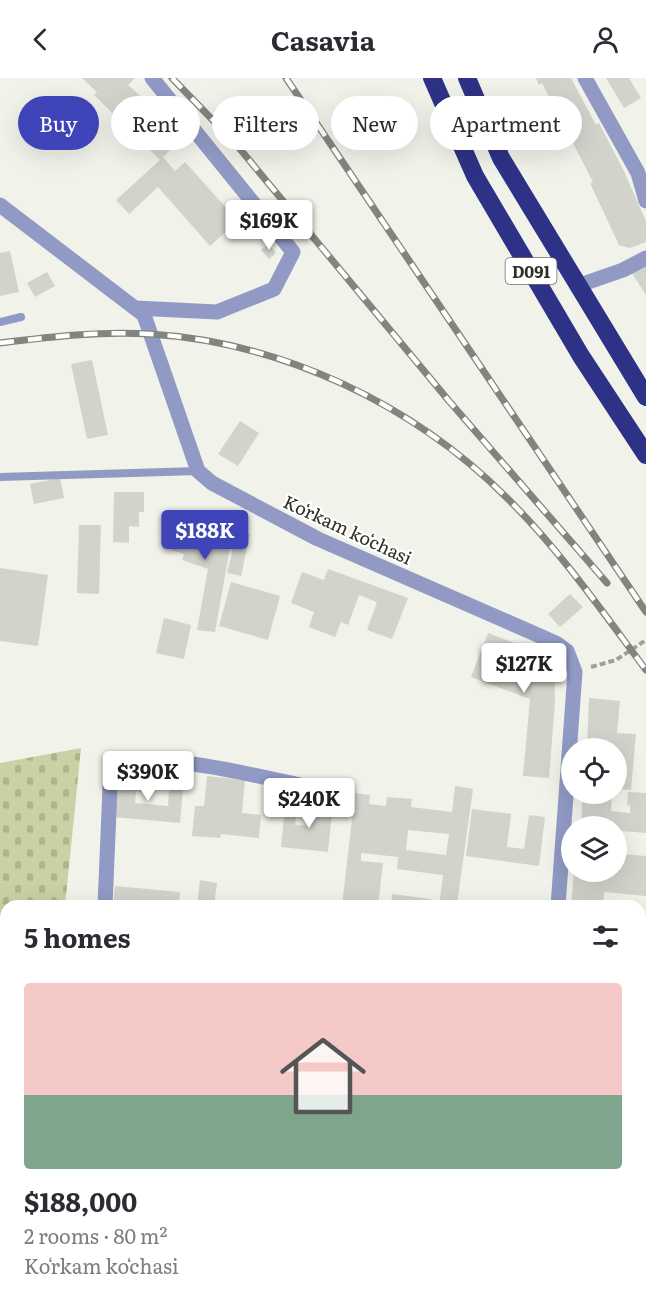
<!DOCTYPE html>
<meta charset="utf-8">
<style>
body{margin:0;font-family:Literata,serif;background:#f2f2f3;color:#2b2b33;height:100vh;display:flex;flex-direction:column;font-size:22px;white-space:nowrap}
*{box-sizing:border-box;margin:0}
p{font-size:20px;color:#7c7c81}
.icon{flex:none;width:33px;height:33px;fill:none;stroke:currentColor;stroke-width:2;stroke-linecap:round;stroke-linejoin:round}
.map{position:relative;flex:1;overflow:hidden}
.side{position:absolute;left:0px;top:822px;width:646px;height:404px;display:flex;flex-direction:column;background:#fff;border-radius:18px 18px 0 0;box-shadow:0 6px 24px #0002}
.side>*{flex:none}
.hud{position:absolute;left:18px;top:18px;width:610px;height:54px;display:flex;gap:12px}
.tools{position:absolute;left:561px;top:660px;display:grid;gap:12px}
.tools a{display:grid;place-items:center;width:66px;height:66px;border-radius:50%;background:#fff;box-shadow:0 6px 24px #0002;font-size:30px}
.price{position:absolute;translate:-50% -51px;padding:0 14px;border-radius:6px;background:#fff;color:#222;font-size:20px;line-height:39px;filter:drop-shadow(0 2px 3px #0008)}
.price::after{content:'';position:absolute;left:50%;top:36px;width:18px;height:14px;margin-left:-9px;background:inherit;clip-path:polygon(0 0,100% 0,50% 100%)}
.price.selected{background:#3f45b9;color:#fff}
ul{padding:0;list-style:none}
li{display:grid;align-content:center;gap:12px;height:318px;padding:0 24px}
li+li{border-top:2px solid #e1e1e2}
li span{display:grid;place-items:center;height:186px;border-radius:6px;color:#555}
li>.icon{margin-inline-start:auto}
span .icon{width:108px;height:108px;fill:#fffc;stroke-width:1}
li b{font-size:26px}
h2{display:flex;justify-content:space-between;align-items:center;height:72px;padding:0 24px;font-size:26px}
.pill{padding:0 21px;border-radius:27px;background:#fff;box-shadow:0 6px 24px #0002;font-size:21px;line-height:54px}
.pill.selected{background:#3f45b9;color:#fff}
header{display:flex;justify-content:space-between;align-items:center;height:78px;padding:0 24px;background:#fff;font-size:27px;font-weight:700}
.map>svg:first-child{display:block}
</style>
<header><svg class="icon" aria-label="back" viewBox="0 0 24 24"><path d="M15 5l-7 7 7 7"/></svg>Casavia<svg class="icon" aria-label="person" viewBox="0 0 24 24"><circle cx="12" cy="8" r="4"/><path d="M4 21q1-7 8-7t8 7"/></svg></header>
<div class="map">
<svg width="646" height="1225" viewBox="0 0 646 1225">
<defs>
<pattern id="cemetery-stones" width="16" height="16" patternUnits="userSpaceOnUse" patternTransform="scale(1.5)"><rect width="16" height="16" fill="#cbd1a4"/><path d="M2 7V4a2 2 0 0 1 4 0v3zM10 15v-3a2 2 0 0 1 4 0v3z" fill="#afb48d"/></pattern>
</defs>
<rect width="100%" height="100%" fill="#f1f2ea"/>
<path fill="url(#cemetery-stones)" d="M81 670 65 828H6V1220H28L27 1225H0V685Z"/>
<g fill="#d2d4cc" fill-rule="evenodd">
<path d="M82 0H135L128 7 172 46 160 58 172 70 163 79 175 93 185 84 238 143 210 168 158 109 129 136 116 122 160 82 94 17 97 14Z"/>
<path d="M536 0H571L596 47 599 45 622 89 646 143V164L630 170 619 167 590 105 593 104 542 5 539 7Z"/>
<path d="M606 0H629L641 20 624 30Z"/>
<path d="M269 166 276 175 269 181 261 172Z"/>
<path d="M10 173 19 214 0 218V175Z"/>
<path d="M646 182V217L630 192Z"/>
<path d="M47 194 55 208 35 219 27 205Z"/>
<path d="M92 282 108 357 87 361 71 286Z"/>
<path d="M240 343 259 355 238 388 218 376Z"/>
<path d="M60 400 64 420 34 426 30 406Z"/>
<path d="M114 414H144V434H139V449L129 448V465L113 464Z"/>
<path d="M175 435 233 453 215 554 197 552 208 491 182 482 184 476 171 472 178 452 171 450Z"/>
<path d="M79 447H101L99 516 77 515Z"/>
<path d="M237 453 250 456 241 498 227 495Z"/>
<path d="M0 490 48 497 38 568 0 563Z"/>
<path d="M328 491 408 520 392 561 367 552 377 524 359 517 348 547 341 544 335 559 309 549 314 534 291 525 302 494 324 502Z"/>
<path d="M231 504 280 518 268 562 219 548Z"/>
<path d="M570 516 583 529 560 549 548 536Z"/>
<path d="M164 540 191 547 184 581 156 575Z"/>
<path d="M488 555 554 580 555 624 549 700 523 698 530 621 471 599Z"/>
<path d="M589 620 620 623 617 655 636 656 631 712 616 711V670H587Z"/>
<path d="M170 698 184 699 180 745 113 739 117 700 143 702 142 714 136 713 135 725 168 728Z"/>
<path d="M207 698 245 702 242 735 261 737 259 760 221 756 220 760 192 758 195 728H204Z"/>
<path d="M455 708 473 711 457 826 462 828H439L443 797 397 791 398 779 361 775V783L383 785 378 828H342L355 715 370 717 369 726 386 728 387 719 412 721 411 729 452 734ZM408 752 449 756 446 777 406 772Z"/>
<path d="M628 714 646 715V755L622 753 620 776 646 778V818L604 814 603 828H571L574 794H616V748H584V745L581 744 583 716H612L611 733 630 735V728L627 727Z"/>
<path d="M314 722 333 724 328 774 281 769 285 729 297 730 295 747 311 748Z"/>
<path d="M472 731 511 736 507 769 524 771 529 737 545 739 539 788 466 778Z"/>
<path d="M200 802 217 805 214 828H197Z"/>
<path d="M115 808 180 814 179 828H113Z"/>
<path d="M392 816 431 821 430 828H391Z"/>
<path d="M640 855 646 858V896L640 893Z"/>
<path d="M640 974H646V997L640 998Z"/>
<path d="M646 1028V1065L640 1066V1029Z"/>
<path d="M640 1080 643 1087H646V1225H605L604 1220H640Z"/>
<path d="M78 1220H167V1225H77Z"/>
<path d="M212 1220H230L229 1225H212Z"/>
<rect x="349" y="1220" width="26" height="5"/>
<rect x="530" y="1220" width="21" height="5"/>
</g>
<g fill="none" stroke-linecap="round" stroke-linejoin="round">
<path stroke="#a0a09a" stroke-width="4" stroke-dasharray="6 3" stroke-linecap="butt" d="M591 589 616 582 646 562"/>
<g stroke="#909ac4" stroke-width="8">
<path d="M0 244 21 239"/>
<path d="M0 399 198 393"/>
</g>
<g stroke="#909ac4" stroke-width="15">
<path d="M585 0 638 95 646 123"/>
<path d="M0 127 144 237 198 393 212 405 318 461 556 565 567 573 575 594 558 828"/>
<path d="M577 208 623 192 646 180"/>
<path d="M135 230 217 234 274 211 293 174 152 0"/>
<path d="M105 828 110 709 111 698 120 685C166 675 252 697 300 707"/>
<path d="M640 908 646 910"/>
<path d="M588 1220V1225"/>
<path d="M59 1225V1220"/>
</g>
<g stroke="#2d3287" stroke-width="18">
<path d="M432 0 475 98 581 278 646 377"/>
<path d="M467 0 501 80 646 319"/>
</g>
<defs>
<g id="rail">
<path d="M172 0 235 65 449 323 607 505"/>
<path d="M286 0 646 534"/>
<path d="M0 265C50 259 99 253 150 256 281 264 413 326 506 419 559 471 602 533 646 592"/>
</g>
</defs>
<use href="#rail" stroke="#84847f" stroke-width="7"/>
<use href="#rail" stroke="#fffffd" stroke-width="4.5" stroke-dasharray="14" stroke-linecap="butt"/>
</g>
<g text-anchor="middle" dominant-baseline="central" stroke-width="4.5" stroke-linejoin="round" paint-order="stroke">
<rect fill="#fffffd" stroke="#6c6c69" stroke-width="1.5" x="505.5" y="180" width="51" height="26" rx="4.5"/>
<g font-size="16" font-weight="bold" fill="#2d2d2a">
<text x="531" y="193">D091</text>
</g>
<g font-size="18" fill="#2d2d2a" stroke="#fffffd">
<text transform="translate(348 451) rotate(25)">Koʻrkam koʻchasi</text>
</g>
</g>
</svg>
<div class="tools">
<a><svg class="icon" aria-label="locate" viewBox="0 0 24 24"><circle cx="12" cy="12" r="6"/><path d="M12 2v4M12 18v4M2 12h4M18 12h4"/></svg></a>
<a><svg class="icon" aria-label="layers" viewBox="0 0 24 24"><path d="M12 4l9 5-9 5-9-5zM3 14l9 5 9-5"/></svg></a>
</div>
<b class="price" style="left:269px;top:173px">$169K</b>
<b class="price selected" style="left:205px;top:483px">$188K</b>
<b class="price" style="left:524px;top:616px">$127K</b>
<b class="price" style="left:148px;top:724px">$390K</b>
<b class="price" style="left:309px;top:751px">$240K</b>
<div class="hud">
<a class="pill selected">Buy</a>
<a class="pill">Rent</a>
<a class="pill">Filters</a>
<a class="pill">New</a>
<a class="pill">Apartment</a>
</div>
<section class="side">
<h2>5 homes<svg class="icon" aria-label="filters" viewBox="0 0 24 24"><path d="M4 7h16M4 17h16"/><circle cx="9" cy="7" r="2"/><circle cx="15" cy="17" r="2"/></svg></h2>
<ul>
<li><span style="background:linear-gradient(#f6c9c9 60%,#7fa58c 0)"><svg class="icon" aria-label="home" viewBox="0 0 24 24"><path d="M3 11l9-7 9 7M6 9v11h12V9"/></svg></span><div><b>$188,000</b><p>2 rooms · 80 m²</p><p>Koʻrkam koʻchasi</p></div></li>
</ul>
</section>
</div>
